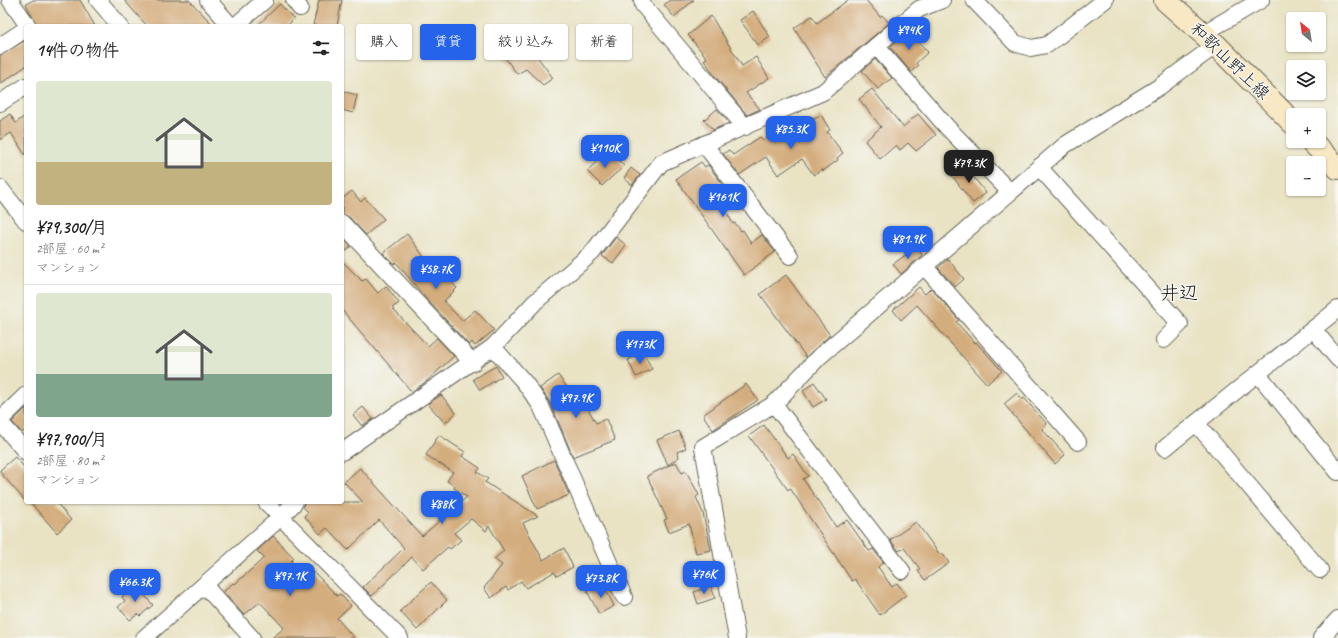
<!DOCTYPE html>
<html lang="ja">
<meta charset="utf-8">
<style>
body{margin:0;font-family:Caveat,"Klee One",sans-serif;background:#f2f2f2;color:#222;height:100vh;display:flex;flex-direction:column;font-size:15px;white-space:nowrap}
*{box-sizing:border-box;margin:0}
p{font-size:13px;color:#767676}
.icon{flex:none;width:22px;height:22px;fill:none;stroke:currentColor;stroke-width:2;stroke-linecap:round;stroke-linejoin:round}
.map{position:relative;flex:1;overflow:hidden}
.sheet{position:absolute;left:24px;top:24px;width:320px;height:480px;display:flex;flex-direction:column;background:#fff;border-radius:4px;box-shadow:0 1px 3px #0004}
.sheet>*{flex:none}
.top-card{position:absolute;left:356px;top:24px;width:380px;height:36px;display:flex;gap:8px}
.needle{width:26px;rotate:330deg}
.tools{position:absolute;left:1286px;top:12px;display:grid;gap:8px}
.tools a{display:grid;place-items:center;width:40px;height:40px;border-radius:4px;background:#fff;box-shadow:0 1px 3px #0004;font-size:20px}
.price{position:absolute;translate:-50% -34px;padding:0 9px;border-radius:8px;background:#2563eb;color:#fff;font-size:13px;line-height:26px;filter:drop-shadow(0 1px 2px #0008)}
.price::after{content:'';position:absolute;left:50%;top:24px;width:12px;height:9px;margin-left:-6px;background:inherit;clip-path:polygon(0 0,100% 0,50% 100%)}
.price.current{background:#222;color:#fff}
ul{padding:0;list-style:none}
li{display:grid;align-content:center;gap:8px;height:212px;padding:0 12px}
li+li{border-top:1px solid #e0e0e0}
li span{display:grid;place-items:center;height:124px;border-radius:4px;color:#555}
li>.icon{margin-inline-start:auto}
span .icon{width:72px;height:72px;fill:#fffc;stroke-width:1}
li b{font-size:17px}
h2{display:flex;justify-content:space-between;align-items:center;height:48px;padding:0 12px;font-size:17px}
.chip{padding:0 14px;border-radius:4px;background:#fff;box-shadow:0 1px 3px #0004;font-size:14px;line-height:36px}
.chip.current{background:#2563eb;color:#fff}
.map>svg:first-child{display:block}
</style>
<div class="map">
<svg width="1338" height="638" viewBox="0 0 1338 638">
<rect width="100%" height="100%" fill="#f6f6f2"/>
<filter id="ink" filterUnits="userSpaceOnUse"><feTurbulence type="fractalNoise" baseFrequency=".025" numOctaves="2"/><feDisplacementMap in="SourceGraphic" scale="8" xChannelSelector="R" yChannelSelector="G"/><feConvolveMatrix kernelMatrix="1 2 1 2 8 2 1 2 1" color-interpolation-filters="sRGB"/></filter>
<filter id="wash" filterUnits="userSpaceOnUse"><feTurbulence type="fractalNoise" baseFrequency=".012" numOctaves="4" result="noise"/><feDisplacementMap in="SourceGraphic" scale="16" xChannelSelector="R" yChannelSelector="G"/><feGaussianBlur stdDeviation="0.9" result="paint"/><feColorMatrix in="noise" values="0 0 0 0 0 0 0 0 0 0 0 0 0 0 0 0 0 1.4 0 .05"/><feComposite in="paint" operator="in"/></filter>
<g filter="url(#wash)">
<rect width="100%" height="100%" fill="#e9e3c4"/>
<g id="blocks">
<g fill="#d4ad7e">
<path d="M33 0H80L95 26H37L26 4Z"/>
<path d="M124 0H189L214 26H147Z"/>
<path d="M319 0H342L337 26 313 25Z"/>
<path d="M670 0H694L674 17 664 5Z"/>
<path d="M848 0H866L880 17 882 15 889 23 825 77 794 28 812 16 817 23Z"/>
<path d="M280 4 294 19 287 26H257Z"/>
<path d="M753 11 770 37 758 45 740 20Z"/>
<path d="M711 16 742 66 756 57 769 78 746 93 760 109 747 115 714 75 704 60 707 58 688 35Z"/>
<path d="M512 29 519 39 522 36 553 78 543 85 526 69 517 74 493 41Z"/>
<path d="M911 34 928 52 916 63 918 66 911 72 890 47 901 37 903 40Z"/>
<path d="M26 40V66L0 84V55Z"/>
<path d="M875 59 892 78 878 89 862 71Z"/>
<path d="M872 89 903 127 918 114 936 135 916 151 908 143 900 150 896 145 880 159 865 141 881 127 859 99Z"/>
<path d="M342 91 357 95 353 113 342 110Z"/>
<path d="M717 109 729 123 713 130 704 120Z"/>
<path d="M10 114 16 123 26 115V156L11 133 0 140V121Z"/>
<path d="M821 115 830 130 827 132 843 153 837 158 838 160 823 171 822 169 814 175 802 159 778 175 766 157 739 175 723 154 729 150 733 155 760 137 763 140 770 136 775 143 800 123 802 127Z"/>
<path d="M610 152 624 166 602 186 587 171 604 155 605 156Z"/>
<path d="M701 162 705 167 708 165 724 186 719 190 722 193 718 196 733 224 735 223 741 231 743 230 751 243 762 235 775 252 744 275 676 179Z"/>
<path d="M965 166 986 193 973 203 952 176Z"/>
<path d="M631 168 640 175 632 185 624 178Z"/>
<path d="M352 191 361 202 365 198 384 219 366 235 349 217 342 214V199Z"/>
<path d="M407 234 440 278 444 274 457 288 444 301 462 321 475 310 494 330 475 346 472 342 469 345 422 294 396 262 394 264 383 253Z"/>
<path d="M342 237 351 247 342 254Z"/>
<path d="M616 237 626 245 613 263 602 256Z"/>
<path d="M917 247 922 255 901 274 893 264Z"/>
<path d="M948 259 964 279 955 287 938 268Z"/>
<path d="M342 261 362 281 366 279 378 293 386 286 399 303 392 308 428 346 437 338 454 356 428 380 416 389 411 391 342 310Z"/>
<path d="M786 275 830 335 806 357 760 294Z"/>
<path d="M919 287 925 294 931 288 959 320 956 322 975 343 976 342 1002 371 987 384 917 305 901 320 893 310Z"/>
<path d="M643 352 652 369 636 377 628 360Z"/>
<path d="M496 366 502 376 480 390 473 379Z"/>
<path d="M558 375 571 393 577 389 596 423 606 419 615 440 573 457 550 402 540 388Z"/>
<path d="M814 382 826 399 813 407 803 391Z"/>
<path d="M746 384 758 400 713 430 703 415Z"/>
<path d="M1017 393 1022 400 1024 398 1047 424 1042 429 1065 455 1055 464 1004 404Z"/>
<path d="M441 395 456 413 445 423 428 404Z"/>
<path d="M363 407 373 419 362 426 353 415Z"/>
<path d="M26 408V429L22 433 12 422Z"/>
<path d="M764 425 788 458 793 454 808 476 803 479 836 527 847 520 869 551 873 549 883 562 878 567 892 587 897 583 906 595 880 615 855 579 852 581 790 488 788 490 749 436Z"/>
<path d="M679 431 686 448 677 452 679 457 668 465 657 440Z"/>
<path d="M439 435 465 452 462 456 480 468 477 472 488 479 485 482 538 516 523 523 543 560 564 548 573 567 557 576 554 572 526 588 521 581 508 590 506 587 491 598 484 588 502 565 494 559 504 551 489 526 486 531 471 519 454 533 461 540 450 549 448 547 423 569 412 557 372 596 363 587 404 548 379 520 348 550 327 528 320 534 304 516 308 512 303 507 304 502H363L344 482 360 468 422 536 467 497 454 488 455 486 447 481 453 472 426 455Z"/>
<path d="M15 457 26 469V502L0 472V470Z"/>
<path d="M554 460 569 495 537 509 522 476Z"/>
<path d="M676 462 682 473 686 471 699 495 696 497 703 513 711 550 696 553 689 524 669 532 664 520 667 519 647 476Z"/>
<path d="M30 502H56L71 520 57 533Z"/>
<path d="M916 522 940 555 942 553 949 563 925 580 918 571 920 569 904 548 899 551 890 540Z"/>
<path d="M273 536 294 558 291 561 307 578 314 572 337 596 340 594 351 606 337 618 354 638H272L284 628 260 602 244 615 223 592 233 583 235 584 264 558 257 551Z"/>
<path d="M431 582 447 600 417 630 400 611Z"/>
<path d="M603 584 614 606 599 614 587 591Z"/>
<path d="M136 585 153 605 140 616 138 614 130 620 118 607 125 601 122 597Z"/>
<path d="M711 586 715 598 698 604 694 592Z"/>
</g>
</g>
</g>
<g filter="url(#ink)">
<use href="#blocks" fill-opacity="0" stroke="#646257" stroke-width="1"/>
<g fill="none" stroke-linecap="round" stroke-linejoin="round">
<defs>
<g id="minor">
<path d="M10 0 28 26"/>
<path d="M98 0 120 26"/>
<path d="M208 0 231 26"/>
<path d="M294 0 300 8"/>
<path d="M642 0 643 5 745 127"/>
<path d="M974 0 1015 43 1031 48 1047 45 1105 0"/>
<path d="M235 26 265 0"/>
<path d="M1202 34 1261 0"/>
<path d="M0 46 26 29"/>
<path d="M876 46 947 127 1010 192"/>
<path d="M0 103 26 86"/>
<path d="M704 144 790 256"/>
<path d="M1039 167 1180 324 1164 340"/>
<path d="M0 188 26 221"/>
<path d="M342 223 473 363"/>
<path d="M924 266 1078 442"/>
<path d="M1313 329 1338 359"/>
<path d="M493 347 525 383 541 406 624 597"/>
<path d="M1258 374 1338 472"/>
<path d="M774 404 902 571"/>
<path d="M0 420 26 395"/>
<path d="M0 422 26 452"/>
<path d="M1196 423 1320 570"/>
<path d="M1165 448 1338 309"/>
<path d="M342 452 493 347 535 302 592 253 661 163 823 92 919 9 942 0"/>
<path d="M266 502 400 638"/>
<path d="M204 585 252 638"/>
<path d="M144 638 281 517 295 502"/>
<path d="M737 638 703 447 774 404 819 357 1065 145 1159 87 1216 45"/>
<path d="M1321 638 1338 619"/>
</g>
<g id="secondary">
<path d="M1165 0 1216 45 1293 123"/>
<path d="M1311 141 1338 168"/>
</g>
</defs>
<use href="#minor" stroke="#646257" stroke-width="18"/>
<use href="#secondary" stroke="#646257" stroke-width="24"/>
<use href="#minor" stroke="#fff" stroke-width="16"/>
<use href="#secondary" stroke="#f8e8c3" stroke-width="22"/>
</g>
</g>
<g text-anchor="middle" dominant-baseline="central" stroke-width="3" stroke-linejoin="round" paint-order="stroke">
<g font-size="17" fill="#1c1c1c" stroke="#f6f6f2">
<text transform="translate(1230 61) rotate(44)">和歌山野上線</text>
</g>
<g font-size="19" fill="#1c1c1c" stroke="#f6f6f2">
<text x="1179" y="293">井辺</text>
</g>
</g>
</svg>
<div class="tools">
<a><svg class="needle" viewBox="-14 -14 28 28"><path d="M0-13l5 13h-10z" fill="#e53935"/><path d="M0 13l5-13h-10z" fill="#767676"/></svg></a>
<a><svg class="icon" aria-label="layers" viewBox="0 0 24 24"><path d="M12 4l9 5-9 5-9-5zM3 14l9 5 9-5"/></svg></a>
<a>+</a>
<a>−</a>
</div>
<b class="price" style="left:909px;top:51px">¥94K</b>
<b class="price" style="left:791px;top:150px">¥85.3K</b>
<b class="price" style="left:605px;top:169px">¥110K</b>
<b class="price current" style="left:969px;top:184px">¥79.3K</b>
<b class="price" style="left:723px;top:218px">¥161K</b>
<b class="price" style="left:908px;top:260px">¥81.9K</b>
<b class="price" style="left:436px;top:290px">¥58.7K</b>
<b class="price" style="left:640px;top:365px">¥173K</b>
<b class="price" style="left:576px;top:419px">¥97.9K</b>
<b class="price" style="left:442px;top:525px">¥88K</b>
<b class="price" style="left:704px;top:595px">¥76K</b>
<b class="price" style="left:290px;top:597px">¥97.1K</b>
<b class="price" style="left:601px;top:599px">¥73.8K</b>
<b class="price" style="left:135px;top:603px">¥66.3K</b>
<div class="top-card">
<a class="chip">購入</a>
<a class="chip current">賃貸</a>
<a class="chip">絞り込み</a>
<a class="chip">新着</a>
</div>
<section class="sheet">
<h2>14件の物件<svg class="icon" aria-label="filters" viewBox="0 0 24 24"><path d="M4 7h16M4 17h16"/><circle cx="9" cy="7" r="2"/><circle cx="15" cy="17" r="2"/></svg></h2>
<ul>
<li><span style="background:linear-gradient(#dfe7d0 65%,#c2b280 0)"><svg class="icon" aria-label="home" viewBox="0 0 24 24"><path d="M3 11l9-7 9 7M6 9v11h12V9"/></svg></span><div><b>¥79,300/月</b><p>2部屋 · 60 m²</p><p>マンション</p></div></li>
<li><span style="background:linear-gradient(#dfe7d0 65%,#7fa58c 0)"><svg class="icon" aria-label="home" viewBox="0 0 24 24"><path d="M3 11l9-7 9 7M6 9v11h12V9"/></svg></span><div><b>¥97,900/月</b><p>2部屋 · 80 m²</p><p>マンション</p></div></li>
</ul>
</section>
</div>
